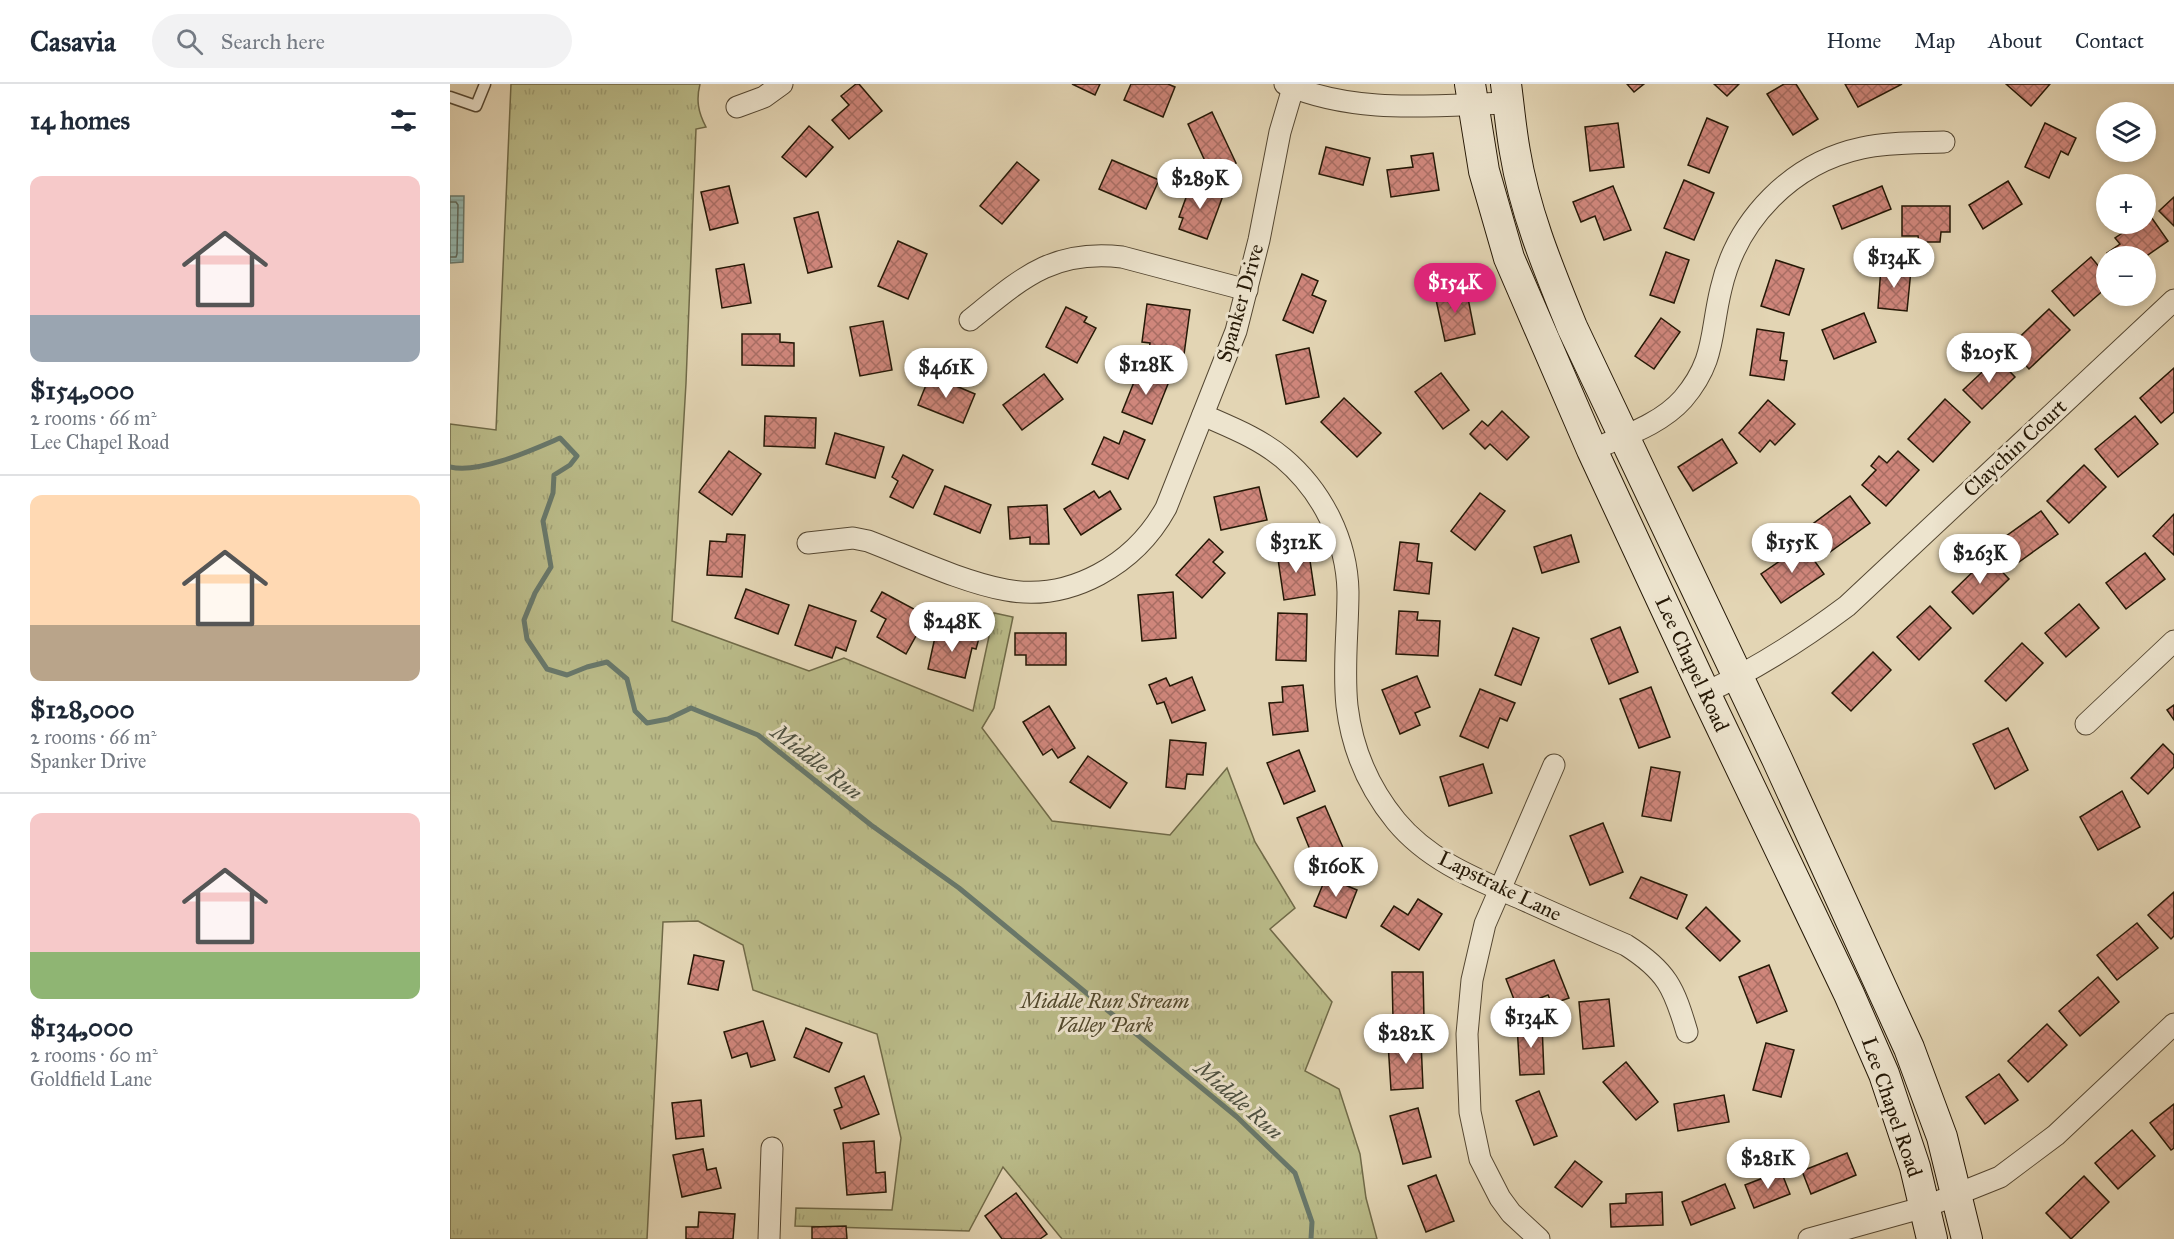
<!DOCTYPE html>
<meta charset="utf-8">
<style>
body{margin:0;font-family:"IM FELL Great Primer",serif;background:#f2f2f3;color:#1f2937;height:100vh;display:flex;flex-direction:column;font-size:22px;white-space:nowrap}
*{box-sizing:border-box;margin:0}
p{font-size:20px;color:#747a83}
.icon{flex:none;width:33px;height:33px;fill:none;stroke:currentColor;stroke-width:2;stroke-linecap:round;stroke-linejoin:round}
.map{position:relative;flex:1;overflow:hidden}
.details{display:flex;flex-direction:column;background:#fff;width:450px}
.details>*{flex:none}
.tools{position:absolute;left:1646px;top:18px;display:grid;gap:12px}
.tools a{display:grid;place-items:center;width:60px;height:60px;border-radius:50%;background:#fff;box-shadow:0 3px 9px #0003;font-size:30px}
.price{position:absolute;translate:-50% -51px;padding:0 14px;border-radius:21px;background:#fff;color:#222;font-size:20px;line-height:39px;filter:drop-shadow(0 2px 3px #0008)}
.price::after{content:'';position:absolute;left:50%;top:36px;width:18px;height:14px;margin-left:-9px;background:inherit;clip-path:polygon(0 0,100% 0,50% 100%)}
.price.current{background:#db2777;color:#fff}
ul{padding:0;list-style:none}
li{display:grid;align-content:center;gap:12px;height:318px;padding:0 30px}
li+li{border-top:2px solid #e0e1e3}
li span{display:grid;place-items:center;height:186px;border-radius:12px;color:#555}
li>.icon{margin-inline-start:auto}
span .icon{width:108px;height:108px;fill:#fffc;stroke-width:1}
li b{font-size:26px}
h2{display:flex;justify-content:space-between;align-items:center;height:72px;padding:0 30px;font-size:26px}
header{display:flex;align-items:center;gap:36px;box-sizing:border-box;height:84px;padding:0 30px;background:#fff;border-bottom:2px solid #e0e1e3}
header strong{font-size:28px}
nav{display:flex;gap:33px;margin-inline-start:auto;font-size:21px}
.search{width:420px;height:54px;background:#f2f2f3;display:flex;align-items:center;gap:15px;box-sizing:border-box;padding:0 21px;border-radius:33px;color:#747a83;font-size:22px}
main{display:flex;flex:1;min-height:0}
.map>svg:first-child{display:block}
</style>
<header>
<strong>Casavia</strong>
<div class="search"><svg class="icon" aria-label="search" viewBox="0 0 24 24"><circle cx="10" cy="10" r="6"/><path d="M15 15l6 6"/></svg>Search here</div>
<nav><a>Home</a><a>Map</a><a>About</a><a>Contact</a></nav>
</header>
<main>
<section class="details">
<h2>14 homes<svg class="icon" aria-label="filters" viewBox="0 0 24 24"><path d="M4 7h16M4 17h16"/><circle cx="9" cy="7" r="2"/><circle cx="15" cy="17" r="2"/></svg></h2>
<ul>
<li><span style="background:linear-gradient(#f6c9c9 75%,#9aa5b1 0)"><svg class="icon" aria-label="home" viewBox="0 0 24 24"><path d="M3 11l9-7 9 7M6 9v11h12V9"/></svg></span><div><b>$154,000</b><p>2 rooms · 66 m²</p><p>Lee Chapel Road</p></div></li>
<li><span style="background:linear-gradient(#ffd9b3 70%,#b9a48a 0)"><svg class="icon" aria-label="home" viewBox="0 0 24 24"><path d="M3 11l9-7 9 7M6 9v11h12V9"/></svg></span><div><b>$128,000</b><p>2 rooms · 66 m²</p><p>Spanker Drive</p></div></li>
<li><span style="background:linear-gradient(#f6c9c9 75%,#8fb573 0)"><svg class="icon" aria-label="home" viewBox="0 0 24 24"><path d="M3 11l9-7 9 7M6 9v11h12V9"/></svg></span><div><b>$134,000</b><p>2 rooms · 60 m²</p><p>Goldfield Lane</p></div></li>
</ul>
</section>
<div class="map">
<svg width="1724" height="1155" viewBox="0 0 1724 1155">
<defs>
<pattern id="park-tufts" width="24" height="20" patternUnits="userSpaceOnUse" patternTransform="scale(1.5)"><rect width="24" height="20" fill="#babb89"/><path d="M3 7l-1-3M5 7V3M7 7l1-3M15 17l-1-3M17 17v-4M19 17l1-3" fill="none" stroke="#a0a075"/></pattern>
<pattern id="water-rules" width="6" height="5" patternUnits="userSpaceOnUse" patternTransform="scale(1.5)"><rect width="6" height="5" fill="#95b8af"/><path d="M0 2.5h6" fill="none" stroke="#809d95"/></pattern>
<pattern id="building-cross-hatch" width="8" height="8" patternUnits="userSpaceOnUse" patternTransform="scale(1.5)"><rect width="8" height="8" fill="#cf867b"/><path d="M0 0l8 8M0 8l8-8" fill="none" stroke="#a86d63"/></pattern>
</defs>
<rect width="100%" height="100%" fill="#e3d5b4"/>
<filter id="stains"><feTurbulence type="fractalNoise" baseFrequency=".00333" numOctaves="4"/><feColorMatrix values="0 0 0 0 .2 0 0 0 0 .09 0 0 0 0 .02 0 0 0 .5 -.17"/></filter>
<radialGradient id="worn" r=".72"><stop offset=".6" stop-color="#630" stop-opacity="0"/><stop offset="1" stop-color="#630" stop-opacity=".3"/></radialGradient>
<path fill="url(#park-tufts)" stroke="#706a48" stroke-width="1.5" d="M61 0H250C246 16 248 28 256 43L246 45 236 299 222 537 359 587 394 574 523 627 544 529 563 533 544 624 532 644 602 737 720 751 777 684 805 758 845 824 820 845 882 918 855 987 889 1005 910 1070 916 1114 927 1155H612L553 1083 519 1147 345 1142 346 1124 442 1126 451 1054 427 950 303 906 293 861 248 837 213 838 197 1155H0V340L46 346Z"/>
<path fill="url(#water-rules)" stroke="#68786b" stroke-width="1.5" d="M0 112H14L13 178 0 179Z"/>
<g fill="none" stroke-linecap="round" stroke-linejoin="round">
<path stroke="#5d685a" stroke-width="1.5" d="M0 118H6L8 121 7 170 6 173H0"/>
<path stroke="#68786b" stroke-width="5" d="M0 383C30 390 82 366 110 354L127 372 120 381 104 391 103 409 93 437 101 483 85 509 74 536 77 555 97 585 117 591 137 583 157 578 177 595 185 627 197 639 218 635 241 624 308 651 421 741 509 804 787 1033 845 1089 862 1138 861 1155"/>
</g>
<g fill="url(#building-cross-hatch)" stroke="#251806" stroke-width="1.5">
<path d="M406 0H409L432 27 399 55 382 36 399 21 391 12Z"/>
<path d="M622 0H650L645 11Z"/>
<path d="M681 0H718L725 3 713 33 674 16Z"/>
<path d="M1177 0H1194L1184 8Z"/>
<path d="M1264 0H1289L1277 12Z"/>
<path d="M1334 0H1346L1368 35 1343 51 1317 10Z"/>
<path d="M1395 0H1452L1408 23Z"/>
<path d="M1556 0H1600L1581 22Z"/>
<path d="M762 28 786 79 761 90 738 40Z"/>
<path d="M1257 34 1278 43 1259 89 1238 81Z"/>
<path d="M1168 39 1174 83 1140 87 1135 43Z"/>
<path d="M1595 39 1626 54 1618 71 1611 67 1599 94 1575 83Z"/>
<path d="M359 42 383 63 356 93 332 73Z"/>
<path d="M876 63 920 74 913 101 869 90Z"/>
<path d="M983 69 989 106 941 113 937 86 963 83 961 72Z"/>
<path d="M662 76 709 96 696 125 649 105Z"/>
<path d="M567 78 589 96 552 140 530 122Z"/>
<path d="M1234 96 1264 109 1244 156 1214 144Z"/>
<path d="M742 97 774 109 757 155 729 145 733 134 729 133Z"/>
<path d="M1558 97 1572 120 1533 145 1519 121Z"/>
<path d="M279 102 288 139 260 146 251 108Z"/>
<path d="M1163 102 1181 146 1154 156 1145 132 1131 138 1123 118Z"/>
<path d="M1432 102 1441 125 1392 145 1383 122Z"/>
<path d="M1724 113V142L1709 127Z"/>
<path d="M1452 122H1500V148H1491L1490 158H1469L1468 152H1452Z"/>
<path d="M368 128 382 183 358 189 344 134Z"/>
<path d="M1699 130 1718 157 1695 173 1659 172 1657 169 1670 160 1665 154 1686 140H1695V133Z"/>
<path d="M448 157 477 170 458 215 428 202Z"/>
<path d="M1216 168 1239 176 1224 219 1200 211Z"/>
<path d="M1641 173 1656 191V204L1624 232 1602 207Z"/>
<path d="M1326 176 1354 185 1339 231 1311 222Z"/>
<path d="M294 180 301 219 272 224 266 185Z"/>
<path d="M1431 183 1461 186 1457 227 1428 224Z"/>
<path d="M852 190 868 197 862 211 876 217 863 249 833 236Z"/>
<path d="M1016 204 1025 250 995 257 985 211Z"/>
<path d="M697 220 740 226 733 278 698 273 700 259 692 258Z"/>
<path d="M616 223 637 233 634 238 646 244 627 279 596 263Z"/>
<path d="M1599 225 1620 246 1579 285 1559 263Z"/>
<path d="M1414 229 1426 258 1384 275 1372 246Z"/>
<path d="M1211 234 1230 248 1204 285 1185 272Z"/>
<path d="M433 237 442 286 410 292 400 243Z"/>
<path d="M1307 245 1334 249 1330 276 1337 277 1334 296 1300 291Z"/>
<path d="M292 250H330V258L344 259V282L292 281Z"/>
<path d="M859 264 869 313 836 320 826 271Z"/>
<path d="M1547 274 1565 293 1532 325 1513 306Z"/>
<path d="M690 283 720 295 702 340 672 328Z"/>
<path d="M1724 284V328L1711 339 1690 314Z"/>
<path d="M991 289 1019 326 993 345 965 308Z"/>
<path d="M594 290 613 315 572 346 553 321Z"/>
<path d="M480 291 525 310 513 339 468 321Z"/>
<path d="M894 314 931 349 907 373 871 338Z"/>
<path d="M1495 315 1520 338 1483 378 1458 355Z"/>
<path d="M1318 316 1345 340 1325 361 1320 356 1310 368 1289 349Z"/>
<path d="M1052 327 1079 353 1057 376 1040 360 1035 365 1020 350 1032 337 1038 342Z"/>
<path d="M315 332 366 334 365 364 314 362Z"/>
<path d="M1685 332 1708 360 1668 393 1645 365Z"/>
<path d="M674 347 695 356 678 395 642 380 654 353 669 360Z"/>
<path d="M385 349 434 363 425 394 376 380Z"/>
<path d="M1272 355 1287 379 1243 407 1228 383Z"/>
<path d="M279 367 311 390 282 431 249 408Z"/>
<path d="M1448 367 1469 386 1436 422 1412 401 1426 386 1421 382 1429 372 1437 379Z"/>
<path d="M453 371 483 386 463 424 440 413 448 397 442 393Z"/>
<path d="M1634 381 1656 403 1619 439 1597 417Z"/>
<path d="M495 402 541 421 530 449 484 430Z"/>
<path d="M809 403 817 436 771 446 764 413Z"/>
<path d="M644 407 649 414 660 407 671 425 631 451 614 425Z"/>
<path d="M1030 409 1055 427 1025 466 1001 447Z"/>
<path d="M1400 412 1420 439 1380 468 1360 442Z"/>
<path d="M597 421 599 460H580V453L560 455 558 423Z"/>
<path d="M1591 427 1608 450 1569 478 1552 455Z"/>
<path d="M1724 430V471L1703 452Z"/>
<path d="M277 450 295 451 292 493 257 491 260 457 276 458Z"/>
<path d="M1121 451 1129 478 1092 489 1084 463Z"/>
<path d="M759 455 773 468 763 478 775 489 752 514 726 491Z"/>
<path d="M950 458 969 460 967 477 982 479 979 510 944 506Z"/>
<path d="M1353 461 1374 490 1331 519 1311 490Z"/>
<path d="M858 463 865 511 834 516 827 468Z"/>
<path d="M1695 469 1715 495 1676 525 1656 499Z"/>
<path d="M1538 473 1559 495 1523 530 1502 508Z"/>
<path d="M296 505 339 521 328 550 285 534Z"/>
<path d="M432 508 477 532 456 570 427 553 436 535 421 527Z"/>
<path d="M723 508 726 554 692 557 688 511Z"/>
<path d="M1629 520 1649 544 1616 573 1595 549Z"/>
<path d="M359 521 406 537 396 567 386 563 382 574 345 561Z"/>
<path d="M1480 522 1501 544 1469 576 1447 553Z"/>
<path d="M949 527 968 528 967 536 990 537 988 572 946 570Z"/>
<path d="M828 529 857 530 856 577 826 576Z"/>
<path d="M1170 543 1188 588 1159 600 1141 555Z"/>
<path d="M487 544 529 554 526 565 522 564 515 594 478 585Z"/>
<path d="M1063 544 1089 554 1071 601 1045 591Z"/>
<path d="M565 549H616V581H576V571H565Z"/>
<path d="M1572 559 1593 579 1556 617 1535 597Z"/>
<path d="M1423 568 1441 586 1401 627 1382 609Z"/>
<path d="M967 592 980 623 965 629 970 641 950 650 932 606Z"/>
<path d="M742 593 755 626 722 639 714 618 707 620 699 601 716 594 720 602Z"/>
<path d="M853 601 858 647 823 651 819 619 833 618 832 603Z"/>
<path d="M1201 603 1220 653 1189 664 1170 615Z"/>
<path d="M1030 605 1065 619 1057 637 1050 634 1038 664 1010 652Z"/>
<path d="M1724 621V636L1717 626Z"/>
<path d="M599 622 625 664 608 674 602 665 593 671 573 638Z"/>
<path d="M1558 644 1578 686 1545 705 1523 660Z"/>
<path d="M720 656 756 659 753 691 737 690 735 705 716 703Z"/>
<path d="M1713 660 1724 671V683L1698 710 1681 694Z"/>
<path d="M849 666 865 707 834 720 817 679Z"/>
<path d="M638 672 677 699 660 724 620 698Z"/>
<path d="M1033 680 1042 709 999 722 990 693Z"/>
<path d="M1201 683 1230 688 1221 737 1192 732Z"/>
<path d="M1672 707 1690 743 1648 766 1630 733Z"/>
<path d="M875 722 894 766 865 778 847 734Z"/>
<path d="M1153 739 1173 788 1140 801 1120 752Z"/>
<path d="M876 793 907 806 896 834 864 822Z"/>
<path d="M1191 793 1237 811 1227 835 1180 814Z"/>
<path d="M1724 808V852L1721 855 1698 831Z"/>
<path d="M968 815 992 830 969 866 931 842 944 822 958 831Z"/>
<path d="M1256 823 1290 857 1270 877 1236 844Z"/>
<path d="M1687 839 1708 864 1667 896 1647 871Z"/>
<path d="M244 871 274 877 268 906 238 900Z"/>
<path d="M1104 876 1119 914 1102 920 1098 911 1067 923 1056 895Z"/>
<path d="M1319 881 1337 927 1307 939 1289 893Z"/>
<path d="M942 888H973L974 935 943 936Z"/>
<path d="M1648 893 1669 918 1630 952 1609 927Z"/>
<path d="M1159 915 1164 962 1133 965 1129 918Z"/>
<path d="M313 937 325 976 301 983 297 969 282 974 274 948Z"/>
<path d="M1092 940 1094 990 1070 991 1067 941Z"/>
<path d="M1597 940 1617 961 1578 998 1558 977Z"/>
<path d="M356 944 392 959 379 988 344 973Z"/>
<path d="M971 957 973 1004 941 1006 938 959Z"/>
<path d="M1316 959 1344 966 1331 1013 1303 1006Z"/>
<path d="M1176 978 1208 1018 1186 1036 1153 998Z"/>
<path d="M1549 990 1568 1016 1535 1040 1516 1013Z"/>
<path d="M414 992 429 1030 391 1045 384 1026 392 1023 385 1004Z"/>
<path d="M1089 1007 1107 1052 1084 1061 1066 1017Z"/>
<path d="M1274 1011 1279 1038 1228 1047 1224 1020Z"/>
<path d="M251 1016 254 1052 226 1055 222 1019Z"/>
<path d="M1724 1020V1064L1721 1066 1700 1039Z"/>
<path d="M968 1024 981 1073 953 1080 940 1032Z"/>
<path d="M1682 1046 1705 1072 1668 1105 1645 1079Z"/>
<path d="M424 1057 426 1089 435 1088 436 1108 397 1111 393 1059Z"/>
<path d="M253 1065 257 1086 266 1084 271 1104 232 1113 223 1071Z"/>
<path d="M1397 1069 1406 1091 1361 1110 1352 1087Z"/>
<path d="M1125 1077 1152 1098 1132 1123 1105 1103Z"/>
<path d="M1331 1087 1340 1110 1304 1124 1295 1101Z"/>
<path d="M986 1091 1004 1137 976 1148 958 1102Z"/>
<path d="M1634 1092 1659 1118 1621 1155 1596 1129Z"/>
<path d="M1275 1100 1285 1124 1241 1141 1232 1118Z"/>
<path d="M1212 1108 1213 1141 1161 1143 1160 1120 1176 1119V1110Z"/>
<path d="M566 1109 597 1150 590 1155H552L535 1132Z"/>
<path d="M249 1128 285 1130 283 1155H236V1143H248Z"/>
<path d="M396 1142 397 1155H362V1143Z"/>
</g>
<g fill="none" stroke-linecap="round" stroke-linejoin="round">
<defs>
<path id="lane" d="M0 13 26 22 35 0"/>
<g id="street">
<path d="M835 0C906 31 983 21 1058 19"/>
<path d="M287 23 314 13 332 0"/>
<path d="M520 236C571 195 602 165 672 173L797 206"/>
<path d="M753 331C780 343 809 354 833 374 872 407 897 456 898 508 898 546 893 584 897 622 902 664 919 704 946 737 979 777 1026 795 1072 815 1107 831 1141 846 1176 861 1217 887 1224 904 1237 948"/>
<path d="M1142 366C1173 352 1210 341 1233 315 1266 276 1260 250 1271 205 1287 135 1342 79 1412 64 1438 58 1467 59 1494 58"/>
<path d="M358 459 403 454 418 457C460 473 512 498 556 506 621 518 685 480 716 424L786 247 809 156 830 48 843 4"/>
<path d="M1255 609C1306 585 1353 555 1397 522L1724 216"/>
<path d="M1636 640 1724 557"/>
<path d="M319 1155 322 1064"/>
<path d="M1089 1155 1061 1129 1050 1114 1030 1075 1020 1028 1017 950 1022 896 1035 840 1104 681"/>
<path d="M1359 1155 1475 1123 1550 1093 1606 1051 1724 940"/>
</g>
<g id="secondary">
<path d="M1020 0 1034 87 1059 174 1142 366 1255 609 1399 910 1434 990 1465 1083 1482 1155"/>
<path d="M1056 0C1059 23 1061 46 1065 68 1075 129 1099 186 1122 243L1327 675 1459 964 1492 1053 1517 1155"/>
</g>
</defs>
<use href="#lane" stroke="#544732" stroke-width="13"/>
<use href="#street" stroke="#544732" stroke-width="23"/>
<use href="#secondary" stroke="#251806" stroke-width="32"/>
<use href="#lane" stroke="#ede4ce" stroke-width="10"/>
<use href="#street" stroke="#ede4ce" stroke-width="21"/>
<use href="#secondary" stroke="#ede4ce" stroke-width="30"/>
</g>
<g text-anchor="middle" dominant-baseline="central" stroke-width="6" stroke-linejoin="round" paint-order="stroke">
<g font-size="21" fill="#251806" stroke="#ede4ce">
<text transform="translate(790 219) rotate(-74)">Spanker Drive</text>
<text transform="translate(1565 364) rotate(-43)">Claychin Court</text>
<text transform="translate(1242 580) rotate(65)">Lee Chapel Road</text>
<text transform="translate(1050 802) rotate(26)">Lapstrake Lane</text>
<text transform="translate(1442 1023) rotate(71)">Lee Chapel Road</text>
</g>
<g font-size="21" font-style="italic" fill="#52492d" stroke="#ede4ce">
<text x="655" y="917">Middle Run Stream<tspan x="655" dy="24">Valley Park</tspan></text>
</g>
<g font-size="22" font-style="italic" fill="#4c5041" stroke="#ede4ce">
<text transform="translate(367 678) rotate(38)">Middle Run</text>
<text transform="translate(789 1016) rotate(41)">Middle Run</text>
</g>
</g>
<rect width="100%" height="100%" filter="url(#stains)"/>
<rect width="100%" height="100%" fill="url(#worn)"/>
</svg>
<div class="tools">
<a><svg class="icon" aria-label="layers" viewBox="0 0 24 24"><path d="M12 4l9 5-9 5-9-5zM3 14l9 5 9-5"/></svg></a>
<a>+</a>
<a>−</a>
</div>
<b class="price" style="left:750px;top:126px">$289K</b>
<b class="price" style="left:1444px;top:205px">$134K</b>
<b class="price current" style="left:1005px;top:230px">$154K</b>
<b class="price" style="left:1539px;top:300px">$205K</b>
<b class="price" style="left:696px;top:312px">$128K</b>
<b class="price" style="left:496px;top:315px">$461K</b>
<b class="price" style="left:846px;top:490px">$312K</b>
<b class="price" style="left:1342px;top:490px">$155K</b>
<b class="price" style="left:1530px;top:501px">$263K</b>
<b class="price" style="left:502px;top:569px">$248K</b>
<b class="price" style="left:886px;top:814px">$160K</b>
<b class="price" style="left:1081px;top:965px">$134K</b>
<b class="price" style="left:956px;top:981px">$282K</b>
<b class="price" style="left:1318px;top:1106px">$281K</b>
</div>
</main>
